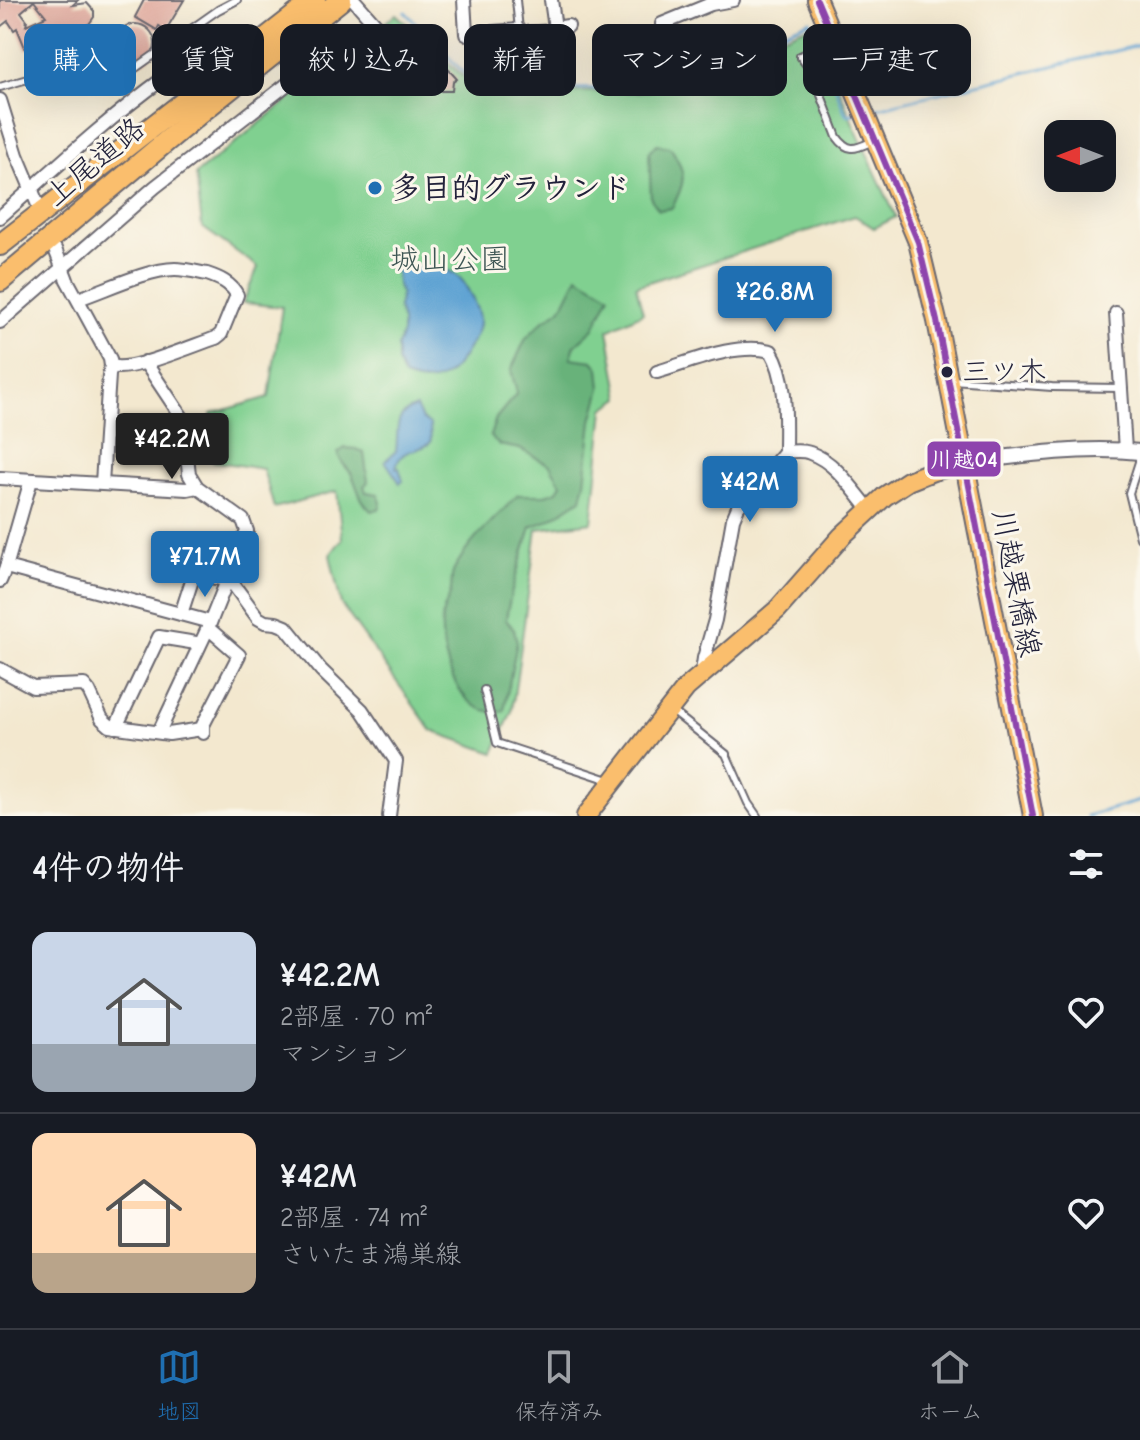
<!DOCTYPE html>
<html lang="ja">
<meta charset="utf-8">
<style>
body{margin:0;font-family:"Comic Neue","Klee One",sans-serif;background:#242831;color:#f1f3f6;height:100vh;display:flex;flex-direction:column;font-size:30px;white-space:nowrap}
*{box-sizing:border-box;margin:0}
p{font-size:26px;color:#9ea1a6}
.icon{flex:none;width:44px;height:44px;fill:none;stroke:currentColor;stroke-width:2;stroke-linecap:round;stroke-linejoin:round}
.map{position:relative;height:816px;overflow:hidden}
.drawer{display:flex;flex-direction:column;background:#171b24;flex:1}
.drawer>*{flex:none}
.hud{position:absolute;left:24px;top:24px;width:1092px;height:72px;display:flex;gap:16px}
.needle{width:52px;rotate:270deg}
.controls{position:absolute;left:1044px;top:120px;display:grid;gap:16px}
.controls a{display:grid;place-items:center;width:72px;height:72px;border-radius:16px;background:#171b24;box-shadow:0 8px 32px #0002;font-size:40px}
.price{position:absolute;translate:-50% -68px;padding:0 18px;border-radius:8px;background:#1f6fb2;color:#fff;font-size:26px;line-height:52px;filter:drop-shadow(0 2px 4px #0008)}
.price::after{content:'';position:absolute;left:50%;top:48px;width:24px;height:18px;margin-left:-12px;background:inherit;clip-path:polygon(0 0,100% 0,50% 100%)}
.price.active{background:#222;color:#fff}
ul{padding:0;list-style:none}
li{display:flex;align-items:center;gap:24px;height:200px;padding:0 32px}
li+li{border-top:2px solid #363941}
li span{display:grid;place-items:center;flex:none;width:224px;height:160px;border-radius:16px;color:#555}
li>.icon{margin-inline-start:auto}
span .icon{width:96px;height:96px;fill:#fffc;stroke-width:1}
li b{font-size:34px}
h2{display:flex;justify-content:space-between;align-items:center;height:96px;padding:0 32px;font-size:34px}
.pill{padding:0 28px;border-radius:16px;background:#171b24;box-shadow:0 8px 32px #0002;font-size:28px;line-height:72px}
.pill.active{background:#1f6fb2;color:#fff}
.tabs{display:flex;justify-content:space-around;align-items:center;height:112px;border-top:2px solid #363941;background:#171b24;font-size:22px;color:#9ea1a6}
.tabs a{display:grid;justify-items:center;gap:4px}
.tabs .active{color:#1f6fb2}
.map>svg:first-child{display:block}
</style>
<div class="map">
<svg width="1140" height="816" viewBox="0 0 1140 816">
<rect width="100%" height="100%" fill="#fbf7ec"/>
<filter id="ink" filterUnits="userSpaceOnUse"><feTurbulence type="fractalNoise" baseFrequency=".0125" numOctaves="2"/><feDisplacementMap in="SourceGraphic" scale="16" xChannelSelector="R" yChannelSelector="G"/><feConvolveMatrix kernelMatrix="1 2 1 2 8 2 1 2 1" color-interpolation-filters="sRGB"/></filter>
<filter id="wash" filterUnits="userSpaceOnUse"><feTurbulence type="fractalNoise" baseFrequency=".006" numOctaves="4" result="noise"/><feDisplacementMap in="SourceGraphic" scale="32" xChannelSelector="R" yChannelSelector="G"/><feGaussianBlur stdDeviation="1.8" result="paint"/><feColorMatrix in="noise" values="0 0 0 0 0 0 0 0 0 0 0 0 0 0 0 0 0 1.4 0 .05"/><feComposite in="paint" operator="in"/></filter>
<g filter="url(#wash)">
<rect width="100%" height="100%" fill="#f3e8cf"/>
<path fill="#80d090" stroke="#517966" stroke-width="2" d="M396 14 467 80 494 91 634 92 653 90 814 24 854 126 896 217 874 228 855 216 636 286 643 313 608 330 620 398 604 409 592 522 537 529 512 711 494 753 432 731 341 604 330 555 342 539 337 491 274 508 263 469 212 461 211 414 269 397 282 307 243 303 258 267 202 227 196 174Z"/>
<g fill="#68b27a" stroke="#456a5a" stroke-width="2">
<path d="M657 144 671 148C687 176 686 179 672 208L659 210 651 199 649 152Z"/>
<path d="M578 276 610 295 594 328 575 345 571 358 593 361 599 368 601 388 592 421 585 482 581 499 549 520 531 527C522 558 510 589 506 620L514 629 517 642 504 711C457 720 439 652 442 617 443 609 448 601 450 594 453 585 450 578 454 570 468 541 496 518 518 495H545L557 491 561 484 550 465 520 449 499 445 490 436 496 418 517 393 511 370 526 338 543 321 559 310 565 302Z"/>
<path d="M345 448 356 449 364 453 368 482 364 486 366 492 378 494 381 503 379 509 371 511C360 501 358 489 352 475 347 466 340 464 338 453Z"/>
</g>
<g fill="#5ea3d3" stroke="#406287" stroke-width="2">
<path d="M399 265C418 266 438 265 455 274 463 279 466 286 470 294 475 304 480 313 479 324 478 332 473 341 469 347 453 375 438 390 404 377L397 362V347L402 333V321L398 307 401 294 397 283 396 272Z"/>
<path d="M416 407 422 419 430 425 431 442C419 454 401 445 396 468H399L403 481 400 483 385 461 396 451C399 431 392 415 416 407Z"/>
</g>
<g fill="none" stroke-linecap="round" stroke-linejoin="round">
<g stroke="#5ea3d3" stroke-width="3">
<path d="M405 12 469 78 495 88 631 89C659 85 684 74 710 64 743 50 776 35 810 21L845 112 849 115 858 112"/>
<path d="M869 110 1140 45"/>
<path d="M1087 816 1140 801"/>
</g>
</g>
<g id="blocks">
<g fill="#dfa79b" fill-rule="evenodd">
<path d="M0 0H78L73 5 87 3 94 11V17L89 24 26 50 17 28 14 30 8 21 0 27ZM34 1 46 16 26 25 27 20 21 12Z"/>
<path d="M144 0H184L166 30 159 26 157 30 135 17Z"/>
<circle cx="135" cy="44" r="20"/>
<path d="M448 69 457 79 453 82 452 91H441V76Z"/>
</g>
</g>
</g>
<g filter="url(#ink)">
<use href="#blocks" fill-opacity="0" stroke="#6b676f" stroke-width="2"/>
<g fill="none" stroke-linecap="round" stroke-linejoin="round">
<defs>
<g id="service">
<path d="M516 0 519 30 555 28"/>
<path d="M830 42 800 56 813 74 837 137C849 154 857 148 873 141"/>
<path d="M0 87 65 68 76 72 91 90 103 91 218 10 237 0"/>
<path d="M952 380 1052 387 1120 388"/>
<path d="M1139 452V462L1129 493 1140 538"/>
<path d="M484 690 497 743 609 780"/>
<path d="M671 710 726 754 748 803 757 816"/>
</g>
<g id="minor">
<path d="M354 0 376 25 392 37 413 44C418 51 420 58 412 64"/>
<path d="M464 0 466 34 519 30"/>
<path d="M551 0 555 28 568 26"/>
<path d="M670 65 662 24 711 4 733 0"/>
<path d="M0 100 17 155 38 205"/>
<path d="M0 217C54 169 106 120 164 78 176 70 191 56 205 51 216 48 231 52 241 56"/>
<path d="M55 249 67 280 110 359 111 366 109 375 102 483"/>
<path d="M78 299C105 290 148 269 175 269 185 269 197 272 207 274 219 278 231 283 237 295L221 334 216 338C194 345 130 373 111 366"/>
<path d="M1116 313 1125 450"/>
<path d="M0 322 155 187 308 68C314 54 315 38 310 25"/>
<path d="M145 362 183 419 189 474 197 487 243 520 247 531 208 628 159 732"/>
<path d="M657 372C691 362 735 342 771 351 788 379 785 420 785 452"/>
<path d="M0 478 187 489 197 487"/>
<path d="M6 567 210 622"/>
<path d="M0 581 6 567 31 480"/>
<path d="M181 614 194 574 226 580 233 584 258 618 265 622 276 623 286 627 321 670 362 710 396 761 389 816"/>
<path d="M0 669 33 687 84 685 89 691 102 719 110 726 169 734 202 729"/>
<path d="M702 672 704 658 715 620 733 519 738 507 785 452C793 451 803 450 810 453 836 462 853 490 870 510"/>
<path d="M116 727 159 637 196 643 199 646"/>
<path d="M203 733V725L239 655 208 628"/>
</g>
<path id="tertiary" d="M964 463C1022 455 1081 446 1140 452"/>
<g id="primary">
<path d="M817 0 918 242 937 321 1033 816"/>
<path d="M586 816 686 688 777 610 842 536 885 496 908 481 933 471 964 463"/>
</g>
<g id="trunk">
<path d="M0 245 315 0"/>
<path d="M0 281 200 113 341 0"/>
</g>
</defs>
<use href="#service" stroke="#6b676f" stroke-width="10"/>
<use href="#minor" stroke="#6b676f" stroke-width="16"/>
<use href="#tertiary" stroke="#6b676f" stroke-width="18"/>
<use href="#primary" stroke="#6b676f" stroke-width="22"/>
<use href="#trunk" stroke="#6b676f" stroke-width="24"/>
<use href="#service" stroke="#fff" stroke-width="6"/>
<use href="#minor" stroke="#fff" stroke-width="12"/>
<use href="#tertiary" stroke="#fff" stroke-width="14"/>
<use href="#primary" stroke="#fabe6d" stroke-width="18"/>
<use href="#trunk" stroke="#fabe6d" stroke-width="20"/>
<defs>
<path id="bus-1" d="M817 0 918 242 937 321 1033 816"/>
</defs>
<use href="#bus-1" stroke="#fbf7ec" stroke-width="12"/>
<use href="#bus-1" stroke="#8e44ad" stroke-width="6"/>
</g>
</g>
<circle fill="#1f6fb2" stroke="#fbf7ec" stroke-width="3" cx="375" cy="188" r="8"/>
<circle fill="#22223b" stroke="#fbf7ec" stroke-width="3" cx="947" cy="372" r="7"/>
<g text-anchor="middle" dominant-baseline="central" stroke-width="6" stroke-linejoin="round" paint-order="stroke">
<g font-size="28" fill="#22223b" stroke="#fbf7ec" text-anchor="start">
<text x="962" y="372">三ツ木</text>
</g>
<g font-size="30" fill="#22223b" stroke="#fbf7ec">
<text transform="translate(95 162) rotate(-40)">上尾道路</text>
<text transform="translate(1016 583) rotate(79)">川越栗橋線</text>
</g>
<g font-size="30" font-weight="bold" fill="#22223b" stroke="#fbf7ec" text-anchor="start">
<text x="391" y="188">多目的グラウンド</text>
</g>
<g font-size="30" fill="#3e5654" stroke="#fbf7ec">
<text x="450" y="259">城山公園</text>
</g>
</g>
<rect stroke="#fbf7ec" stroke-width="3" x="926" y="440" width="76" height="38" rx="8" fill="#8e44ad"/>
<g font-size="22" text-anchor="middle" font-weight="bold" fill="#fff">
<text x="964" y="467">川越04</text>
</g>
</svg>
<div class="controls">
<a><svg class="needle" viewBox="-14 -14 28 28"><path d="M0-13l5 13h-10z" fill="#e53935"/><path d="M0 13l5-13h-10z" fill="#9ea1a6"/></svg></a>
</div>
<b class="price" style="left:775px;top:334px">¥26.8M</b>
<b class="price active" style="left:172px;top:481px">¥42.2M</b>
<b class="price" style="left:750px;top:524px">¥42M</b>
<b class="price" style="left:205px;top:599px">¥71.7M</b>
<div class="hud">
<a class="pill active">購入</a>
<a class="pill">賃貸</a>
<a class="pill">絞り込み</a>
<a class="pill">新着</a>
<a class="pill">マンション</a>
<a class="pill">一戸建て</a>
</div>
</div>
<section class="drawer">
<h2>4件の物件<svg class="icon" aria-label="filters" viewBox="0 0 24 24"><path d="M4 7h16M4 17h16"/><circle cx="9" cy="7" r="2"/><circle cx="15" cy="17" r="2"/></svg></h2>
<ul>
<li><span style="background:linear-gradient(#c9d6e8 70%,#9aa5b1 0)"><svg class="icon" aria-label="home" viewBox="0 0 24 24"><path d="M3 11l9-7 9 7M6 9v11h12V9"/></svg></span><div><b>¥42.2M</b><p>2部屋 · 70 m²</p><p>マンション</p></div><svg class="icon" aria-label="heart" viewBox="0 0 24 24"><path d="M12 20l-8-8c-3-5 5-10 8-4 3-6 11-1 8 4z"/></svg></li>
<li><span style="background:linear-gradient(#ffd9b3 75%,#b9a48a 0)"><svg class="icon" aria-label="home" viewBox="0 0 24 24"><path d="M3 11l9-7 9 7M6 9v11h12V9"/></svg></span><div><b>¥42M</b><p>2部屋 · 74 m²</p><p>さいたま鴻巣線</p></div><svg class="icon" aria-label="heart" viewBox="0 0 24 24"><path d="M12 20l-8-8c-3-5 5-10 8-4 3-6 11-1 8 4z"/></svg></li>
</ul>
</section>
<nav class="tabs">
<a class="active"><svg class="icon" aria-label="map" viewBox="0 0 24 24"><path d="M3 6l6-2 6 2 6-2v14l-6 2-6-2-6 2zM9 4v14M15 6v14"/></svg>地図</a>
<a><svg class="icon" aria-label="saved" viewBox="0 0 24 24"><path d="M7 4h10v16l-5-4-5 4z"/></svg>保存済み</a>
<a><svg class="icon" aria-label="home" viewBox="0 0 24 24"><path d="M3 11l9-7 9 7M6 9v11h12V9"/></svg>ホーム</a>
</nav>
